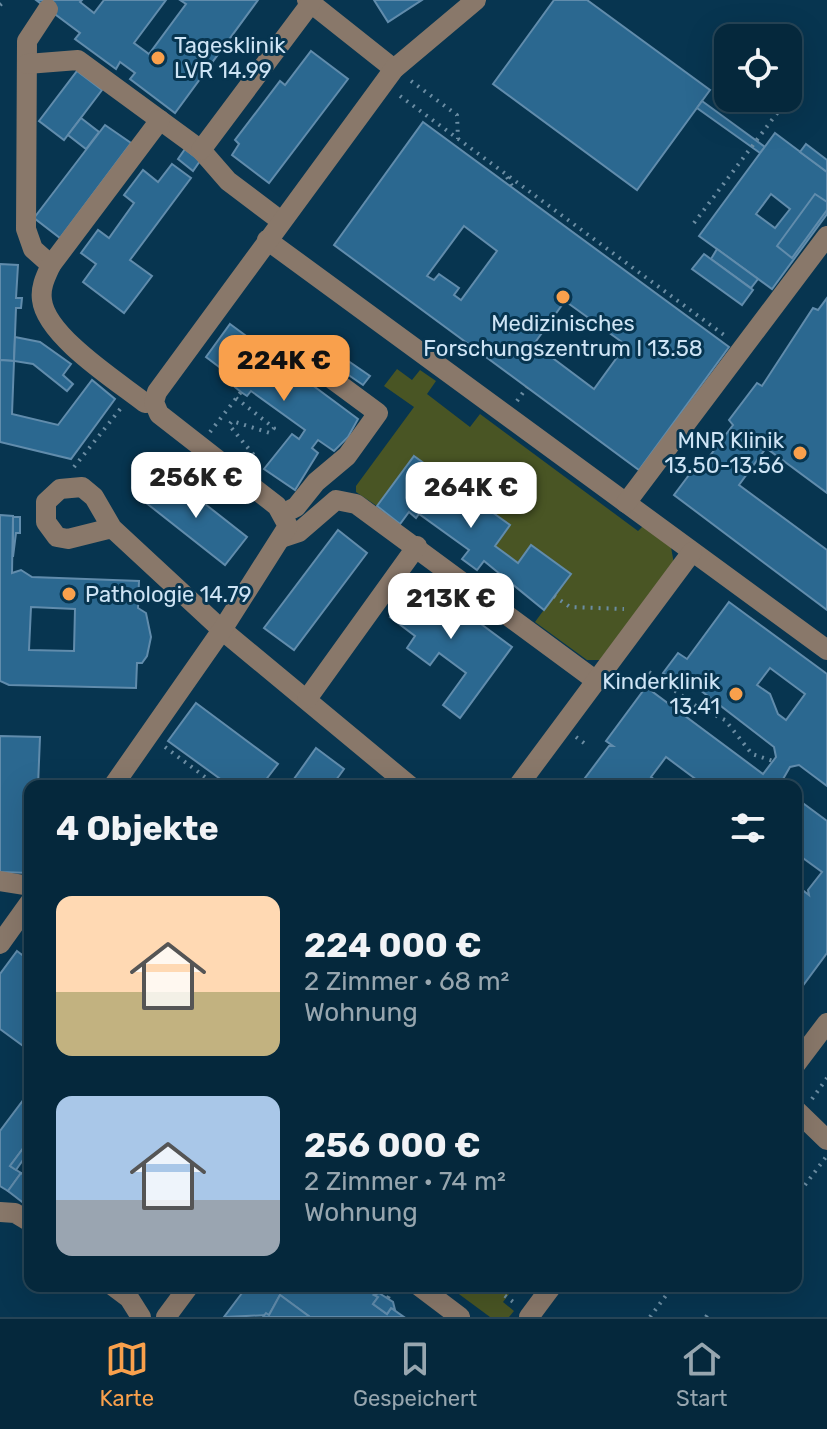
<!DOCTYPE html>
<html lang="de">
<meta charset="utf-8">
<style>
body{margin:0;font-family:Rubik,sans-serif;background:#133447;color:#f1f3f6;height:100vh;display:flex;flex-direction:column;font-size:30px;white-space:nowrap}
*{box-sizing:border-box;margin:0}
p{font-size:26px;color:#97a6af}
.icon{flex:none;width:44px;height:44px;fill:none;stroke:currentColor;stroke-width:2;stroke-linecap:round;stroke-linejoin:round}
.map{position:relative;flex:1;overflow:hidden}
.sheet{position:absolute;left:24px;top:780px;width:778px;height:512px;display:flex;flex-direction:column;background:#05283c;border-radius:16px;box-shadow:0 8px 32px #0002,0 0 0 2px #264456}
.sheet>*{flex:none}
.controls{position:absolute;left:714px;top:24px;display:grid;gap:16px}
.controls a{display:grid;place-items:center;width:88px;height:88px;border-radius:16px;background:#05283c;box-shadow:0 8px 32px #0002,0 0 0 2px #264456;font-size:40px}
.price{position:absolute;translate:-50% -68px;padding:0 18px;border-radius:16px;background:#fff;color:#222;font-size:26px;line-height:52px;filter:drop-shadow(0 2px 4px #0008)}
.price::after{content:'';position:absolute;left:50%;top:48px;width:24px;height:18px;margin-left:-12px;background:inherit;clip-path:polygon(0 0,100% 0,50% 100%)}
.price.current{background:#f9a04c;color:#111}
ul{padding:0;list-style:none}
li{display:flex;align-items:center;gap:24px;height:200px;padding:0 32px}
li span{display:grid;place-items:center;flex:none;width:224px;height:160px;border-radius:16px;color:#555}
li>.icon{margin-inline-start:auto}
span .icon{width:96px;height:96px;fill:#fffc;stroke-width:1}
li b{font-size:34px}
h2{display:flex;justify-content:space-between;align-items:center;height:96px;padding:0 32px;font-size:34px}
.menu{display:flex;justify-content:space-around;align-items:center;height:112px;border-top:2px solid #264456;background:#05283c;font-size:22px;color:#97a6af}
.menu a{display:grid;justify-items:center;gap:4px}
.menu .current{color:#f9a04c}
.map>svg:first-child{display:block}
</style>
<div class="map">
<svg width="827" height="1317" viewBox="0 0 827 1317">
<rect width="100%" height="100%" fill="#073550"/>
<g fill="#495524">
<path d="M397 369 412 380 420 370 436 381 427 394 470 427 480 414 638 531 644 525 671 547 674 564 605 660H587L535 622 570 574 532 545 518 563 495 546 510 525 414 457 377 506 356 492V486L414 407 384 386Z"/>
<path d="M448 1286H515L503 1302 514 1311 509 1317H490Z"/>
</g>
<g fill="#2b6890" stroke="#618cac" stroke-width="2" fill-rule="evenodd">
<path d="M36 0H82L80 2 94 13 104 0H166L134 43 149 54 186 4 180 0H258L175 113 130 79 135 73 120 62 116 69 75 39 80 33Z"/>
<path d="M374 0H422L388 22Z"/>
<path d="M554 0H587L710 90 637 190 493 84Z"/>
<path d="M311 51 348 79 269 183 232 155 239 144 235 140 280 81 285 85Z"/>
<path d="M77 71 102 90 64 140 39 121Z"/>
<path d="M702 101 765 147 760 153 697 108Z"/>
<path d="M81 118 99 132 86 149 68 135Z"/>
<path d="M423 122 729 347 639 470 334 245ZM464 226 497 251 461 300 454 295 459 288 439 274 434 280 427 276ZM565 301 626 345 594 389 534 344Z"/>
<path d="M105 125 131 143 60 238 34 218Z"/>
<path d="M775 133 827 172V214L772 289 699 236ZM771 194 790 209 775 228 756 214Z"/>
<path d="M806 144 827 160V172L800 152Z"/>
<path d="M185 149 200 161 193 171 178 159Z"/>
<path d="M172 164 191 178 130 260 152 276 124 313 83 282 96 264 81 253 98 230 109 238 134 203 124 195 143 170 158 182Z"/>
<path d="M815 194 827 202V210L792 258 777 246Z"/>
<path d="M717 249 758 279 751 288 711 259Z"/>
<path d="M704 254 753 290 742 305 692 269Z"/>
<path d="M0 264 18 265 16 298H22L21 308H16L14 361 0 360Z"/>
<path d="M827 298V493L766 448 739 485 827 550V610L674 495 701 459 706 461 733 425 729 420 757 383 762 386 813 308 818 310Z"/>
<path d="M230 324 358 419 348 437 334 451 318 440 312 448 318 453 295 490 264 469 292 434 299 439 305 430 251 391 247 396 241 392 235 387 239 382 206 357Z"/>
<path d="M15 337 40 342 71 364 63 375 73 384 67 391 33 364 14 361Z"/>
<path d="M341 356 370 376 363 385 334 365Z"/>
<path d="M0 360 14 361 12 414 58 425 92 380 115 399 71 459 0 442Z"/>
<path d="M414 456 510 525 495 546 518 563 531 545 571 574 544 610 484 561 477 570 462 559 469 550 419 514 416 518 409 512 400 524 377 506Z"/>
<path d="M167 474 247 537 225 565 145 502Z"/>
<path d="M0 515 13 516 12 573 21 570 32 577 139 581 138 608 146 613 151 637 147 656 142 663H137L136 688 9 685 0 681ZM31 607 75 609 74 651 29 650Z"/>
<path d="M13 517H20V533H16L13 557Z"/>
<path d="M338 530 367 553 294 650 264 628Z"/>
<path d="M419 578 512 647 460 718 443 705 466 673 439 653 430 665 407 648 415 636 390 617Z"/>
<path d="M729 602 827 674V786L799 765 790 767 779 786H705L666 757 651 777 663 786H579L609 746H613L606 741 646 687 763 774 776 757 774 747 687 680 682 687 663 673 678 653 687 659ZM770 668 805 694 786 720 778 714 770 694 757 685Z"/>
<path d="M196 703 278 764 261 786H230L168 741Z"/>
<path d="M0 736 40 737 38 786H30V873L0 872Z"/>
<path d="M316 748 344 769 339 776 331 786H289Z"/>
<path d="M796 798 827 821V953L796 995V885L809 895 808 890 822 872 796 853Z"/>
<path d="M17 951 30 961V1051L0 1029V974Z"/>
<path d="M30 1091V1139L10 1166 21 1173 8 1191 0 1186V1131Z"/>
<path d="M30 1139V1165L23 1160 16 1170 10 1166Z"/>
<path d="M21 1173 30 1180V1208L8 1191Z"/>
<path d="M243 1286H362L378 1297 373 1304 387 1314 391 1308 404 1317H310L280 1295 269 1315 224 1317 242 1293 239 1291Z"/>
<path d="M379 1293 393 1302 395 1310 391 1308 387 1314 373 1304 378 1297 374 1295Z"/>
<path d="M280 1295 310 1317H263L266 1313 269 1315Z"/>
</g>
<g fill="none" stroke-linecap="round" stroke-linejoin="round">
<g stroke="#6b8da3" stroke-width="4" stroke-dasharray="2 6" stroke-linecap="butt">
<path d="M0 5 6 0"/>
<path d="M411 81 457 115 458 139"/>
<path d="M400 96 728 338"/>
<path d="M507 177 513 188"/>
<path d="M694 223 784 104"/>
<path d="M236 398 274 428 270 433 232 421 229 425 253 454 257 465"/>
<path d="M517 401 527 387"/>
<path d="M210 432 241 392"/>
<path d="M74 467 121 408"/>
<path d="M554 596 570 607 624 609"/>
<path d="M649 672 696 706 725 720 752 754 773 761"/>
<path d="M622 680 632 687"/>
<path d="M576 737 588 746"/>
<path d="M165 747 217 786"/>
<path d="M812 1099 827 1078"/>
<path d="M805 1185 826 1157"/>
<path d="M492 1286 516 1304"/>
<path d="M388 1298 390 1294"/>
<path d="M650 1317 673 1286"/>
<path d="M706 1317 709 1312"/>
</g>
<g stroke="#89786a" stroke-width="20">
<path d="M307 0 394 69"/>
<path d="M48 9 27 41 26 229 33 249 51 265"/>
<path d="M27 64 78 60 201 150 228 181 281 221"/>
<path d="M201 150 311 3"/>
<path d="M267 240 827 650"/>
<path d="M154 402 145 403C117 381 46 336 42 300 40 287 46 276 51 265L160 120"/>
<path d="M626 503 827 236"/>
<path d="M284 513 296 507 316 482 347 456 378 413 313 365"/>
<path d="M112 528 68 539 57 537 46 522V502L60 489 82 487 94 497 112 528 222 630 410 786"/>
<path d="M284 537 299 532 336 500 356 504 595 680"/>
<path d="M307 699 417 546"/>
<path d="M113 786 222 630 288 526 277 506 159 414 154 402 157 392 394 69 476 0"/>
<path d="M518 786 692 552"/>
<path d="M0 881 30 886"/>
<path d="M0 944 30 902"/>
<path d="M796 1064 827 1023"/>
<path d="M796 1110 827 1140"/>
<path d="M0 1212 15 1213 30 1222"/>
<path d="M113 1286 129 1298 141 1317"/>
<path d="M419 1286 460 1317"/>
<path d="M166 1317 189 1286"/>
<path d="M529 1317 552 1286"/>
</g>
</g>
<g fill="#f9a04c" stroke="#073550" stroke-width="3">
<circle cx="158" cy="58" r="8"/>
<circle cx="563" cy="297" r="8"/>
<circle cx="800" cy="453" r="8"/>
<circle cx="69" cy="594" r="8"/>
<circle cx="736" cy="694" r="8"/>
</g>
<g text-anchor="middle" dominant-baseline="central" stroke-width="6" stroke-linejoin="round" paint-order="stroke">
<g font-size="22" fill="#cee4f5" stroke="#073550" text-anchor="start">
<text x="174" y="45">Tagesklinik<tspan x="174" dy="25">LVR 14.99</tspan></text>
<text x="563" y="323" text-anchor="middle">Medizinisches<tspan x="563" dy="25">Forschungszentrum I 13.58</tspan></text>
<text x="784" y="440" text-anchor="end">MNR Klinik<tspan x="784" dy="25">13.50-13.56</tspan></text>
<text x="85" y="594">Pathologie 14.79</text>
<text x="720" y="681" text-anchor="end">Kinderklinik<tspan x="720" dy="25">13.41</tspan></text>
</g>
</g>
</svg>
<div class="controls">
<a><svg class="icon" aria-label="locate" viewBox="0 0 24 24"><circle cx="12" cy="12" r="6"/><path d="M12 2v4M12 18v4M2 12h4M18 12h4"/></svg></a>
</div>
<b class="price current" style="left:284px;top:403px">224K €</b>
<b class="price" style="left:196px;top:520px">256K €</b>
<b class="price" style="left:471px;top:530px">264K €</b>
<b class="price" style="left:451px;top:641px">213K €</b>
<section class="sheet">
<h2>4 Objekte<svg class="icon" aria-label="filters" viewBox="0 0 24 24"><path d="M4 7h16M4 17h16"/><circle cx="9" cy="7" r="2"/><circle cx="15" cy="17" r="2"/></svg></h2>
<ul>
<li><span style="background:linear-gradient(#ffd9b3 60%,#c2b280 0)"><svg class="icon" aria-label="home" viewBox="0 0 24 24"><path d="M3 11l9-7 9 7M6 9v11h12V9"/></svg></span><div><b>224 000 €</b><p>2 Zimmer · 68 m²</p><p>Wohnung</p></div></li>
<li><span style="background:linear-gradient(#a9c7e8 65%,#9aa5b1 0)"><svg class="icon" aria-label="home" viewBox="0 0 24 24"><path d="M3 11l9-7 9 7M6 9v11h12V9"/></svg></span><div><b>256 000 €</b><p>2 Zimmer · 74 m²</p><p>Wohnung</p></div></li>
</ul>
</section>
</div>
<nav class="menu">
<a class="current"><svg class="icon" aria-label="map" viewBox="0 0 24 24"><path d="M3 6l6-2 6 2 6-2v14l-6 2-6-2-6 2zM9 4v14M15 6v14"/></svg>Karte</a>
<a><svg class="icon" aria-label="saved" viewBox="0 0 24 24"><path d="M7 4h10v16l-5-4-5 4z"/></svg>Gespeichert</a>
<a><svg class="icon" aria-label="home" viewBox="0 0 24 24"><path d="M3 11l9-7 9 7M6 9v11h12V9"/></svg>Start</a>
</nav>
